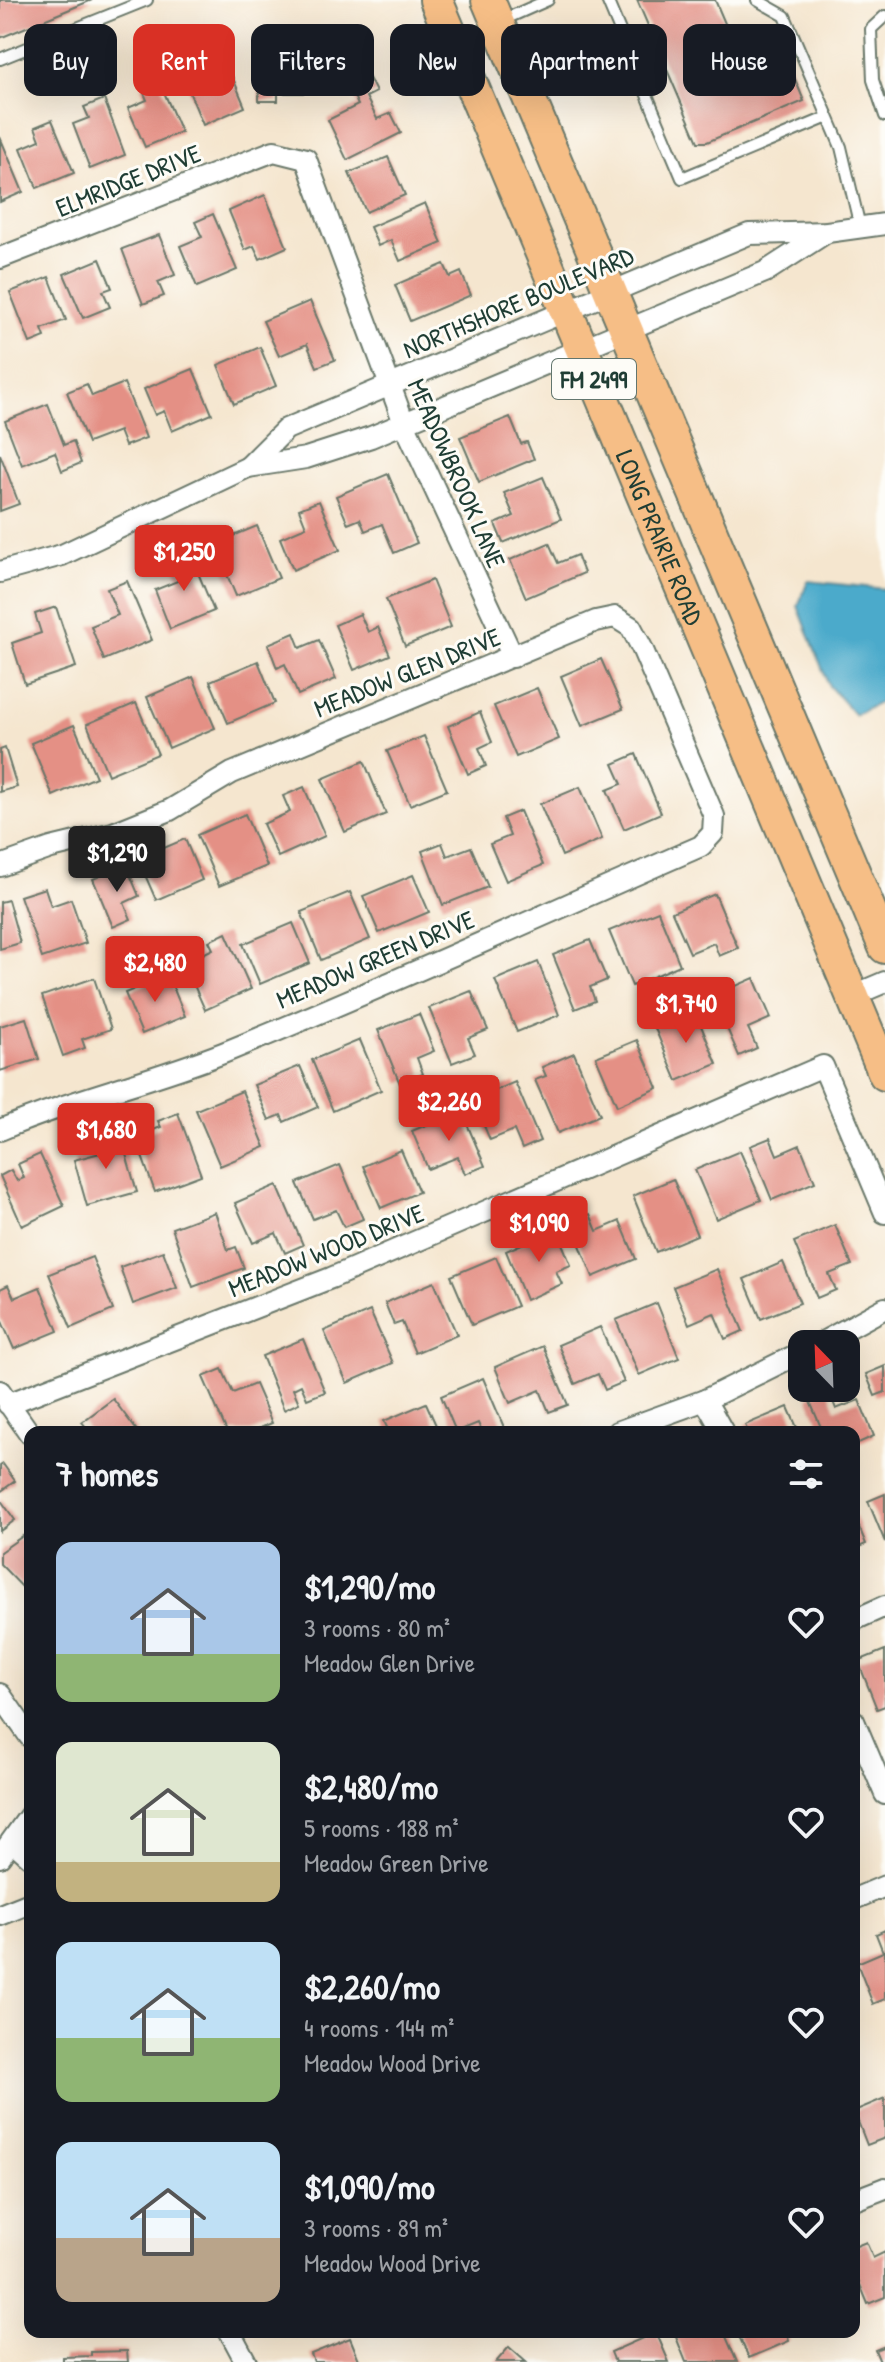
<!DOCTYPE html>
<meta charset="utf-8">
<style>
body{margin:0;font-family:"Patrick Hand",sans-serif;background:#242831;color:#f1f3f6;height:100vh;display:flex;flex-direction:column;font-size:30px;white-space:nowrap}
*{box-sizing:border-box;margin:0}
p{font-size:26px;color:#9ea1a6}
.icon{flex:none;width:44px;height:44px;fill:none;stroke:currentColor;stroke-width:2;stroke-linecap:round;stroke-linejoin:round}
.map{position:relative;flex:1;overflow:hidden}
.panel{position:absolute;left:24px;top:1426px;width:836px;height:912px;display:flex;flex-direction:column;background:#171b24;border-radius:16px;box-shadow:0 8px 32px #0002}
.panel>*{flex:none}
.banner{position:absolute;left:24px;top:24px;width:838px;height:72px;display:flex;gap:16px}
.needle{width:52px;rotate:337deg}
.buttons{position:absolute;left:788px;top:1330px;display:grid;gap:16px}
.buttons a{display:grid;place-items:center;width:72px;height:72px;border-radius:16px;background:#171b24;box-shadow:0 8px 32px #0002;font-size:40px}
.price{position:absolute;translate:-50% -68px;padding:0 18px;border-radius:8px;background:#d93025;color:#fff;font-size:26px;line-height:52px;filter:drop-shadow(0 2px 4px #0008)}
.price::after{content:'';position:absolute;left:50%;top:48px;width:24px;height:18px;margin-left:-12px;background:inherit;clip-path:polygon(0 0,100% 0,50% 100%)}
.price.selected{background:#222;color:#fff}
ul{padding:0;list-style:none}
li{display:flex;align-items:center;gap:24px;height:200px;padding:0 32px}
li span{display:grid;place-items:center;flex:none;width:224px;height:160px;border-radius:16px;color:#555}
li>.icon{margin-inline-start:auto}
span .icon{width:96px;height:96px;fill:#fffc;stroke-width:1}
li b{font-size:34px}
h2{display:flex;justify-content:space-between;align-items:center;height:96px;padding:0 32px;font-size:34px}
.chip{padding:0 28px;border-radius:16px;background:#171b24;box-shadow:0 8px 32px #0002;font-size:28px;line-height:72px}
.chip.selected{background:#d93025;color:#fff}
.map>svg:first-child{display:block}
</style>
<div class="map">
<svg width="885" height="2362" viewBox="0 0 885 2362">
<rect width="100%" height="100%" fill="#fdfcf7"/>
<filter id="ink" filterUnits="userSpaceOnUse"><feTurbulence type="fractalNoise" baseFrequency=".0125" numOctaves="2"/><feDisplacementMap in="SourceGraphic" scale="16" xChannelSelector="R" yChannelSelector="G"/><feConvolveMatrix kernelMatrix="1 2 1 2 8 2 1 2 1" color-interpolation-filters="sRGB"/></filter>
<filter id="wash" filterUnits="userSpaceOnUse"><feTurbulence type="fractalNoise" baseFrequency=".006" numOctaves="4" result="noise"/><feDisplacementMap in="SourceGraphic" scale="32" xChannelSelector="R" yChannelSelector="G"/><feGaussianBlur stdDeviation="1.8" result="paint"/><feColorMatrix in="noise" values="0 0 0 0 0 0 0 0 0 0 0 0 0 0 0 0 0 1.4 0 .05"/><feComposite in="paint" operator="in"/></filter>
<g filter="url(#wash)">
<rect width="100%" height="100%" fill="#f5e6cf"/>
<path fill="#4caacb" stroke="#367480" stroke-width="2" d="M808 581 885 589V700L855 715 829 686 798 606Z"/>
<g id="blocks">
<g fill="#e49085">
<path d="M0 0H92L0 38Z"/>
<path d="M637 0H715L738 54 778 37 804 101 707 142H698Z"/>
<path d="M259 52H310V93H278V101H259Z"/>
<path d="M223 54 245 107 203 125 181 72Z"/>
<path d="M363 66 376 92 366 97 377 119 391 113 401 133 347 160 328 120 358 105 344 75Z"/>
<path d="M158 78 181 132 145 147 128 108 147 100 141 86Z"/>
<path d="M104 99 125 155 90 169 73 124 89 118 84 107Z"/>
<path d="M52 120 74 173 37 188 21 148 40 140 35 127Z"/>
<path d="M0 137 23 192 0 202Z"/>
<path d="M388 157 405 195 366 212 349 173Z"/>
<path d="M265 195 287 247 260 259 254 246 245 250 229 211Z"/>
<path d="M425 203 442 243 400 261 391 240 378 246 370 227Z"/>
<path d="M213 214 237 270 197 287 180 246 202 237 195 222Z"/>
<path d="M159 235 175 275 158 282 164 296 143 304 122 249Z"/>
<path d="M100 259 112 288 103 291 110 307 83 318 64 274Z"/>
<path d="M444 264 450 277 461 272 471 295 410 321 395 285Z"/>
<path d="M49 277 66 320 42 329 45 337 30 343 10 292Z"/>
<path d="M310 301 335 360 317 367 307 344 279 356 263 321Z"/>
<path d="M260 347 276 386 234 404 218 365Z"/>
<path d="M193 369 212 414 172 431 164 411 155 415 144 389Z"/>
<path d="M124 383 146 438 125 446 119 431 88 443 67 392 87 384 92 396Z"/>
<path d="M48 404 64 445 73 441 81 463 62 471 55 452 22 465 5 421Z"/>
<path d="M510 417 521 444 527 442 534 459 479 482 460 437Z"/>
<path d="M0 454 19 504 0 511Z"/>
<path d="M388 474 417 543 394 553 382 524 365 531 360 519 348 524 336 496Z"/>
<path d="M543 477 561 519 503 543 495 524 514 516 504 493Z"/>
<path d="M319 501 340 550 293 570 280 538 306 527 299 509Z"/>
<path d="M257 526 279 578 236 596 214 544Z"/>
<path d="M549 543 558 563 577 555 584 573 526 598 510 560Z"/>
<path d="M188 549 214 611 170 629 155 590 180 580 170 556Z"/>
<path d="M432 580 451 627 405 646 386 599Z"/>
<path d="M127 581 152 640 104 660 91 626 118 615 107 589Z"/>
<path d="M56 607 76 667 25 684 12 643 41 633 35 614Z"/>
<path d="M360 614 368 632 378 627 390 655 354 670 335 625Z"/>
<path d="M294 633 300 648 319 640 336 679 298 695 285 664 277 668 268 644Z"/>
<path d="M601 659 623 709 582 726 561 676Z"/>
<path d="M258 661 275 703 228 723 210 681Z"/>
<path d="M193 677 215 728 169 748 147 697Z"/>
<path d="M537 688 559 739 516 757 494 706Z"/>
<path d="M136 703 158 754 108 775 87 724Z"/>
<path d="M480 712 492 742 479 748 486 766 468 774 448 726Z"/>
<path d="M74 725 96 777 53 796 31 743Z"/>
<path d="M424 736 447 790 410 805 387 751Z"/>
<path d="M5 748 17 787 0 792V750Z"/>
<path d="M636 754 661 813 624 829 607 790 622 784 613 764Z"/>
<path d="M364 761 386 814 345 832 322 779Z"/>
<path d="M304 787 325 836 278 857 263 824 290 812 283 796Z"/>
<path d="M580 787 602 839 562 856 540 804Z"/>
<path d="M520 811 543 865 506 881 490 844 510 836 503 818Z"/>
<path d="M245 814 267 866 219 886 197 835Z"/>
<path d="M185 839 202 880 156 900 138 859Z"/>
<path d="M442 843 447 856 471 847 488 887 443 905 422 851Z"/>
<path d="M126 865 139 896 124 903 131 919 113 927 93 879Z"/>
<path d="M413 875 429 912 379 933 363 896Z"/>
<path d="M45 888 51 906 71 899 86 943 42 958 20 896Z"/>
<path d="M350 892 370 939 321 960 301 912Z"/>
<path d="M715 894 738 948 719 956 714 943 690 953 672 912Z"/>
<path d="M8 900 20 943 0 949V902Z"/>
<path d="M658 911 680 965 632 986 609 931Z"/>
<path d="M293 923 310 963 260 984 243 944Z"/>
<path d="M226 933 251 989 205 1010 181 956 196 949 199 956 213 949 209 941Z"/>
<path d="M590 940 607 980 590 987 595 1001 575 1009 553 955Z"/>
<path d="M538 962 559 1015 517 1032 495 980Z"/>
<path d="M168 975 185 1016 142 1034 125 993Z"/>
<path d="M94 978 111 1029 82 1039 85 1048 63 1056 42 996Z"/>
<path d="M754 978 771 1018 748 1028 757 1048 739 1056 713 996Z"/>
<path d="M471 991 488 1030 468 1038 475 1054 452 1063 429 1008Z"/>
<path d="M694 1009 717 1064 677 1081 654 1026Z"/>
<path d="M419 1014 434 1051 417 1058 423 1074 400 1084 378 1030Z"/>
<path d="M26 1018 39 1059 0 1071V1026Z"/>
<path d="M360 1040 381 1090 333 1111 312 1060Z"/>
<path d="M637 1040 658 1088 617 1106 596 1057Z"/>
<path d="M574 1053 600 1115 558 1133 535 1080 546 1076 542 1067Z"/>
<path d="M300 1066 318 1107 284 1122 281 1115 269 1120 254 1085Z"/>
<path d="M515 1082 540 1141 522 1149 514 1130 490 1140 473 1100Z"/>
<path d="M242 1091 265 1147 220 1166 196 1110Z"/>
<path d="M461 1110 485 1166 465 1174 458 1157 428 1169 412 1131Z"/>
<path d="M178 1113 201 1175 155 1192 135 1137 161 1127 158 1121Z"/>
<path d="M119 1130 137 1192 87 1206 74 1160 100 1153 95 1137Z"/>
<path d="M770 1138 777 1155 800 1145 815 1182 772 1200 750 1146Z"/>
<path d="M401 1150 419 1192 381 1208 363 1166Z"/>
<path d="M740 1151 761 1200 716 1219 695 1170Z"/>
<path d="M40 1154 64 1206 22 1226 0 1176 11 1170 17 1181 24 1178 18 1164Z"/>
<path d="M340 1165 363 1219 344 1227 336 1210 313 1219 297 1183Z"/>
<path d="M673 1179 697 1235 656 1252 633 1196Z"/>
<path d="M277 1185 303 1245 285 1253 276 1233 253 1243 235 1203Z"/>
<path d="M215 1212 228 1250 236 1247 244 1268 193 1287 172 1228Z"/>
<path d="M590 1214 597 1231 620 1221 636 1259 593 1277 571 1223Z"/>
<path d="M835 1225 852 1265 829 1274 836 1290 817 1298 794 1242Z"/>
<path d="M556 1229 571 1265 556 1271 562 1284 526 1300 506 1251Z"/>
<path d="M163 1251 177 1288 133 1304 120 1267Z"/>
<path d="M92 1257 113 1310 71 1328 49 1274Z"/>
<path d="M496 1257 517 1306 472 1325 451 1276Z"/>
<path d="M783 1262 800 1303 761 1319 744 1279Z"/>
<path d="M717 1269 743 1331 725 1339 714 1313 689 1324 673 1287Z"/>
<path d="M434 1282 457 1335 415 1353 402 1322 394 1325 385 1303Z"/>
<path d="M8 1285 14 1298 40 1287 58 1331 14 1349 0 1317V1289Z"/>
<path d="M657 1303 679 1358 639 1375 616 1320Z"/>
<path d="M370 1311 393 1363 347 1383 324 1331Z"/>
<path d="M600 1327 624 1382 605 1390 598 1374 575 1384 558 1345Z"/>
<path d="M303 1339 325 1392 307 1399 301 1385 293 1389 299 1403 284 1410 262 1356Z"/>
<path d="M543 1346 568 1405 549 1412 540 1390 510 1403 495 1367Z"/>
<path d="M885 1366V1392L875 1396 866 1374Z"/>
<path d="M222 1369 233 1393 255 1384 272 1423 251 1432H227L203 1377Z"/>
<path d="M483 1378 506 1432H482L478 1423 456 1432 441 1396Z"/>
<path d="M828 1389 836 1409 859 1400 874 1436 854 1445V1432H823L808 1397Z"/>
<path d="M113 1399 138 1432H90L82 1422Z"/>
<path d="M426 1403 439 1432H389L384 1421Z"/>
<path d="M788 1407 799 1432H748L745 1425Z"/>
<path d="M3 1464 15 1481 0 1492V1466Z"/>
<path d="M885 1494V1542L868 1501Z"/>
<path d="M0 1499 15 1520 0 1531Z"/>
<path d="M854 1515 866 1544 854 1549Z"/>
<path d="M30 1531V1590L27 1592 0 1564V1552Z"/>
<path d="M885 1650V1706L877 1709 858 1661Z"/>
<path d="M885 1930V1999L873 2004 857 1963 883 1952 876 1934Z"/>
<path d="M885 2098V2138L867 2145 854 2111Z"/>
<path d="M866 2242 873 2258 885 2252V2297L868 2304 854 2270V2247Z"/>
<path d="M656 2332 669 2362H615L611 2352Z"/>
<path d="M674 2332H724L737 2362H686Z"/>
<path d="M737 2332H786L789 2341 749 2358Z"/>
<path d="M350 2338 360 2362H314L311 2354Z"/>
<path d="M885 2346V2362H880L875 2350Z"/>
<path d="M509 2347 526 2362H496Z"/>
<path d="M127 2351 128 2362H63V2357L91 2356V2352Z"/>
</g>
</g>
</g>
<g filter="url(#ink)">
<use href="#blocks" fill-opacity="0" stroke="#6a786a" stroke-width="2"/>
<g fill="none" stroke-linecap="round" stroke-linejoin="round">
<defs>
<g id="lane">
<path d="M607 0 682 178 828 117"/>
<path d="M757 0 785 16 841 147 860 227"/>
<path d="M885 16 871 29 873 80 885 116"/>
<path d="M503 20 548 0"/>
<path d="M0 59 147 0"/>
</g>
<g id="street">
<path d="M0 258 274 151 306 159 404 423 513 657"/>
<path d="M248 467 286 429 749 234 827 232 885 224"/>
<path d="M0 572 62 555 248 467 306 458 371 437 765 272 827 232"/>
<path d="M0 866 51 848 113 833 170 810 232 773 596 621 615 617 631 627 642 648 714 816 713 833 701 846C542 915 384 988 223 1053 149 1082 73 1099 0 1130"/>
<path d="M852 996 885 982"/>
<path d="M819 1344 885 1308"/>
<path d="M0 1391 30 1434"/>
<path d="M705 1400 723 1432"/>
<path d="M8 1404 331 1278 823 1066 885 1213"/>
<path d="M617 1432 705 1400 802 1352"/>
<path d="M854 1620 885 1606"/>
<path d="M0 1694 30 1737"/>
<path d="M854 1721 885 1794"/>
<path d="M12 1841 30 1857"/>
<path d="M0 1857 30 1815"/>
<path d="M854 1899 885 1886"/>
<path d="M0 1915 30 1903"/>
<path d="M854 2200 885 2188"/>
<path d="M230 2332 246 2362"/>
</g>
<g id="primary">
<path id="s1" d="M436 0 885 1074"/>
<path d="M488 0 885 947"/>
</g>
</defs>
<use href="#lane" stroke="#6a786a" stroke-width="14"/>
<use href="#street" stroke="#6a786a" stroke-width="24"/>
<use href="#primary" stroke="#6a786a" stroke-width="36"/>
<use href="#lane" stroke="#fff" stroke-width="10"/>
<use href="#street" stroke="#fff" stroke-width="20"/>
<use href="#primary" stroke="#f6be86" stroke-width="32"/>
</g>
</g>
<g text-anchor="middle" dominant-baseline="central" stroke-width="6" stroke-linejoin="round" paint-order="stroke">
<rect fill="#fdfcf7" stroke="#62766e" stroke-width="2" x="552" y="359" width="84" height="40" rx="6"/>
<g font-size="24" font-weight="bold" fill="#1f3d34">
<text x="594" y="379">FM 2499</text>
</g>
<g font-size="26" fill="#1f3d34" stroke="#fdfcf7">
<text transform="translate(128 180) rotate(-22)">ELMRIDGE DRIVE</text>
<text transform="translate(518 302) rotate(-23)">NORTHSHORE BOULEVARD</text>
<text transform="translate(457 473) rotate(66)">MEADOWBROOK LANE</text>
<text stroke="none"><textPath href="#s1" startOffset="582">LONG PRAIRIE ROAD</textPath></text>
<text transform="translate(407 672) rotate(-22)">MEADOW GLEN DRIVE</text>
<text transform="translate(375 959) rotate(-23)">MEADOW GREEN DRIVE</text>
<text transform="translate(326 1250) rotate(-22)">MEADOW WOOD DRIVE</text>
</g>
</g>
</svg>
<div class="buttons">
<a><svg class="needle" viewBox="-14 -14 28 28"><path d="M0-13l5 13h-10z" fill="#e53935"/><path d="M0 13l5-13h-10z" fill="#9ea1a6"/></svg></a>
</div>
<b class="price" style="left:184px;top:593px">$1,250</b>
<b class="price selected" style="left:117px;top:894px">$1,290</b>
<b class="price" style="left:155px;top:1004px">$2,480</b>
<b class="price" style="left:686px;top:1045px">$1,740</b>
<b class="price" style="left:449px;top:1143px">$2,260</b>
<b class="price" style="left:106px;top:1171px">$1,680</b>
<b class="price" style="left:539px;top:1264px">$1,090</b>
<div class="banner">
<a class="chip">Buy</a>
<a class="chip selected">Rent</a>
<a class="chip">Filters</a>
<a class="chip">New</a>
<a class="chip">Apartment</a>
<a class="chip">House</a>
</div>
<section class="panel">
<h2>7 homes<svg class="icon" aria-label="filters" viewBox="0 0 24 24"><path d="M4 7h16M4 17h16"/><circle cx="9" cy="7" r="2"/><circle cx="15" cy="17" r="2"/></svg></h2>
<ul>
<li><span style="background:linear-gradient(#a9c7e8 70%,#8fb573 0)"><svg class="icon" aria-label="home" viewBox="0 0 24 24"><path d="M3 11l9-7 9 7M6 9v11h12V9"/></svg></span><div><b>$1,290/mo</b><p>3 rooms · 80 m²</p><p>Meadow Glen Drive</p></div><svg class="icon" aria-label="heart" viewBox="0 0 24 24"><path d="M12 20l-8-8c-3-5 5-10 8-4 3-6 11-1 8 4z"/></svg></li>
<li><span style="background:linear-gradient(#dfe7d0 75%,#c2b280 0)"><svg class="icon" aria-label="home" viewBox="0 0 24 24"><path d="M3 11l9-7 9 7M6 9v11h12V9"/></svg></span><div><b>$2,480/mo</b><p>5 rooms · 188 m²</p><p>Meadow Green Drive</p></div><svg class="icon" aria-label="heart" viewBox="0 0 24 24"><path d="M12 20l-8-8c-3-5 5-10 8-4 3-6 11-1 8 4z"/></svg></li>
<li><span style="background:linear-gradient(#bfe0f5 60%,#8fb573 0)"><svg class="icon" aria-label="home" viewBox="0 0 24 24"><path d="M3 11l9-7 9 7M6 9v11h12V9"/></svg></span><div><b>$2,260/mo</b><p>4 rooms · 144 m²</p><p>Meadow Wood Drive</p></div><svg class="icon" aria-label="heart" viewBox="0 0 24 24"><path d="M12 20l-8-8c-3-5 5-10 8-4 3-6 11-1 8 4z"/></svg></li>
<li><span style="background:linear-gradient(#bfe0f5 60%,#b9a48a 0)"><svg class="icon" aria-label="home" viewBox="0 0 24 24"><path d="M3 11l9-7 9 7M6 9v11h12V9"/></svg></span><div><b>$1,090/mo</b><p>3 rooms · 89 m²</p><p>Meadow Wood Drive</p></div><svg class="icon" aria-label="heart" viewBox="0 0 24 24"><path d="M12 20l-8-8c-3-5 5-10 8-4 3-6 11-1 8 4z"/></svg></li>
</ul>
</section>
</div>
